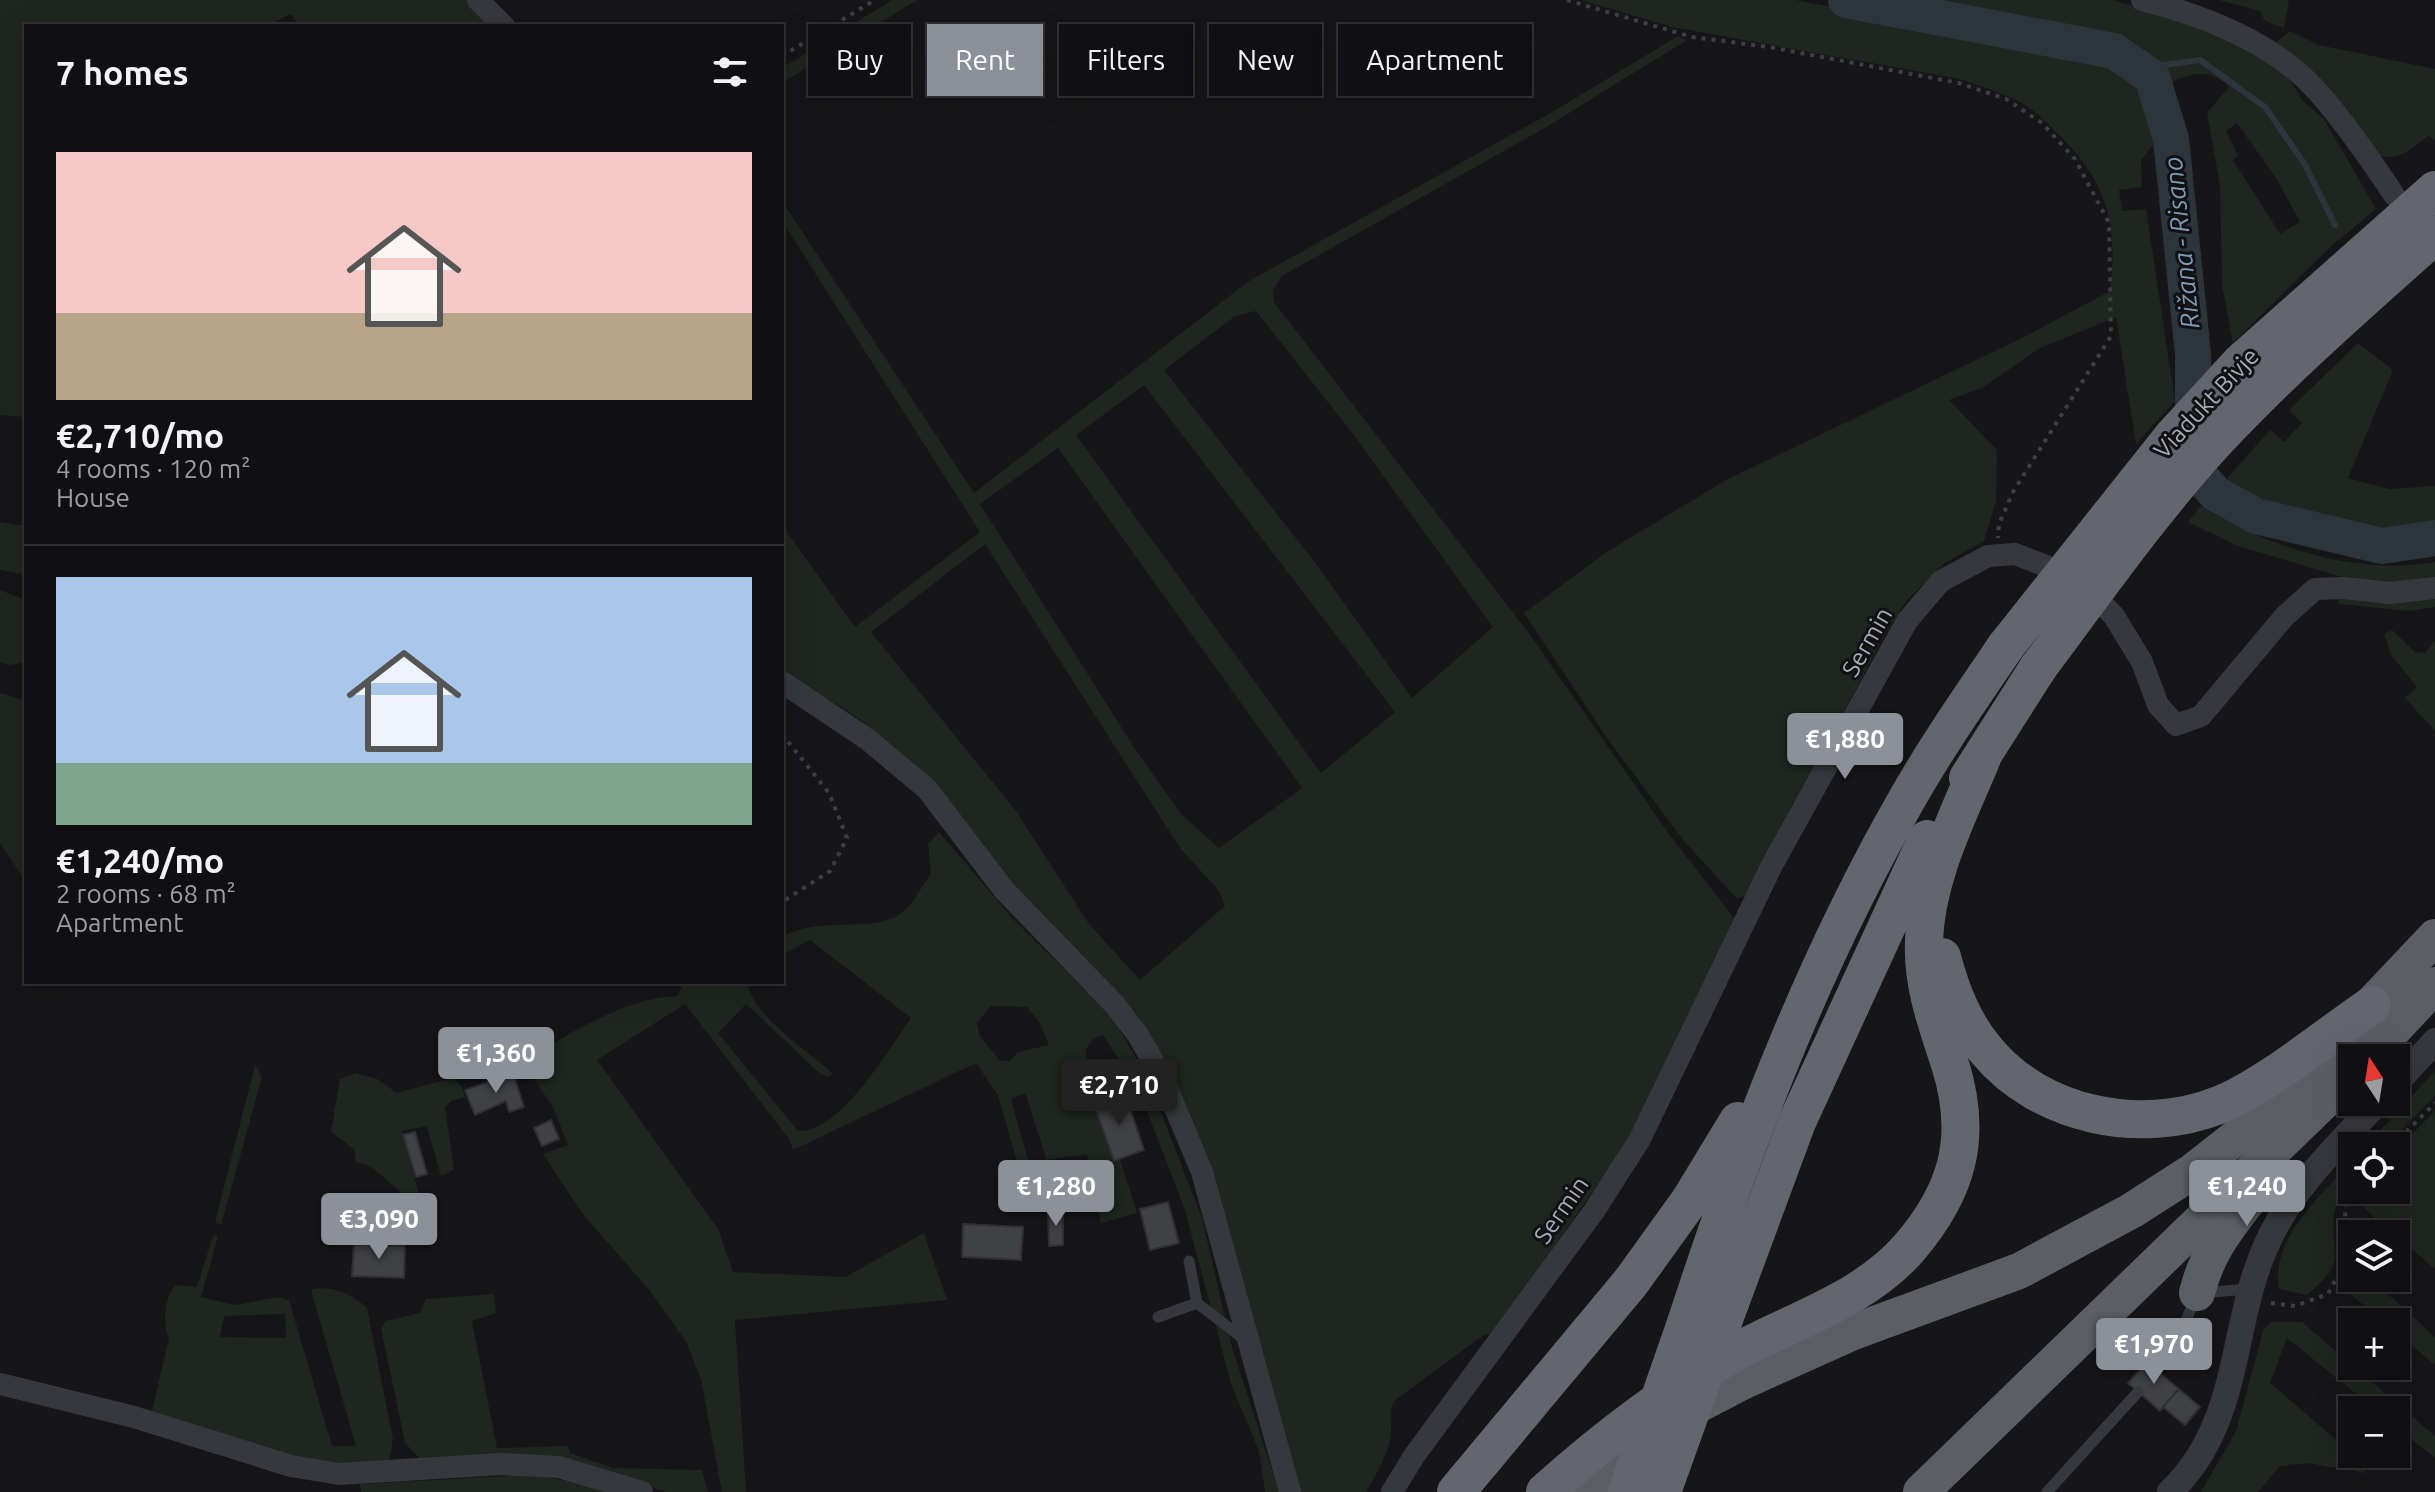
<!DOCTYPE html>
<meta charset="utf-8">
<style>
body{margin:0;font-family:Ubuntu,sans-serif;background:#1e1e20;color:#f1f3f6;height:100vh;display:flex;flex-direction:column;font-size:30px;white-space:nowrap}
*{box-sizing:border-box;margin:0}
p{font-size:26px;color:#9c9d9f}
.icon{flex:none;width:44px;height:44px;fill:none;stroke:currentColor;stroke-width:2;stroke-linecap:round;stroke-linejoin:round}
.map{position:relative;flex:1;overflow:hidden}
.sheet{position:absolute;left:24px;top:24px;width:760px;height:960px;display:flex;flex-direction:column;background:#101012;border-radius:0px;box-shadow:0 8px 32px #0002,0 0 0 2px #303032}
.sheet>*{flex:none}
.hud{position:absolute;left:808px;top:24px;width:760px;height:72px;display:flex;gap:16px}
.needle{width:52px;rotate:348deg}
.controls{position:absolute;left:2338px;top:1044px;display:grid;gap:16px}
.controls a{display:grid;place-items:center;width:72px;height:72px;border-radius:0px;background:#101012;box-shadow:0 8px 32px #0002,0 0 0 2px #303032;font-size:40px}
.price{position:absolute;translate:-50% -68px;padding:0 18px;border-radius:8px;background:#8c9099;color:#fff;font-size:26px;line-height:52px;filter:drop-shadow(0 2px 4px #0008)}
.price::after{content:'';position:absolute;left:50%;top:48px;width:24px;height:18px;margin-left:-12px;background:inherit;clip-path:polygon(0 0,100% 0,50% 100%)}
.price.current{background:#222;color:#fff}
ul{padding:0;list-style:none}
li{display:grid;align-content:center;gap:16px;height:424px;padding:0 32px}
li+li{border-top:2px solid #303032}
li span{display:grid;place-items:center;height:248px;border-radius:0px;color:#555}
li>.icon{margin-inline-start:auto}
span .icon{width:144px;height:144px;fill:#fffc;stroke-width:1}
li b{font-size:34px}
h2{display:flex;justify-content:space-between;align-items:center;height:96px;padding:0 32px;font-size:34px}
.tag{padding:0 28px;border-radius:0px;background:#101012;box-shadow:0 8px 32px #0002,0 0 0 2px #303032;font-size:28px;line-height:72px}
.tag.current{background:#8c9099;color:#fff}
.map>svg:first-child{display:block}
</style>
<div class="map">
<svg width="2435" height="1492" viewBox="0 0 2435 1492">
<rect width="100%" height="100%" fill="#161618"/>
<g fill="#1e261f" fill-rule="evenodd">
<path d="M0 0H472L498 26H300L291 14 267 26H26V417L0 415Z"/>
<path d="M892 0H917L782 83V68Z"/>
<path d="M1581 0H1795L2113 60C2139 86 2151 106 2155 143L2141 160 2142 187 2119 190 2122 211 2146 209 2175 401 2136 444 2116 317 2040 348 1982 388 1949 400 1997 450 1996 501 1984 541 1945 563 1907 600 1884 636 1747 895 1737 899 1684 841 1609 741 1524 613 1608 551 1728 479 2028 335 2110 291C2118 226 2108 183 2060 136 2047 123 2034 109 2018 101 2000 92 1980 86 1960 79L1672 27Z"/>
<path d="M1907 0H2112L2194 23 2282 69 2304 102 2324 119 2376 209 2328 249 2233 343 2222 285 2220 186 2207 113 2229 87C2212 69 2192 72 2172 82 2154 59 2130 46 2103 36ZM2237 123 2276 178 2300 222 2280 234 2233 160 2238 155 2226 131Z"/>
<path d="M2219 0H2289L2284 28 2265 21 2260 11Z"/>
<path d="M2290 31 2319 45 2435 69V141L2429 135C2410 150 2400 162 2375 155L2274 44Z"/>
<path d="M1678 36 1687 40 1543 129 1282 276 1273 290 1274 302 1528 632 1669 834 1734 918 1668 1065 1623 1148 1492 1335 1485 1334 1394 1401C1388 1414 1392 1419 1391 1432 1390 1451 1376 1476 1366 1492H1299L1150 1034C1112 977 1056 935 1009 884 960 832 923 770 867 725 840 703 809 692 782 667V525L855 627 980 532 782 221V201L974 493 1249 281 1554 111ZM1256 311 1353 434 1493 627 1412 698 1317 565 1164 370 1235 316ZM1144 385 1395 712 1321 773 1076 435ZM1058 448 1302 788 1219 848 1181 814 1137 752 980 504ZM985 544 1180 848 1219 891 1225 906 1140 980 1089 924 1016 811 871 632Z"/>
<path d="M2358 343 2393 370 2348 478 2389 489 2435 486V522C2361 539 2286 519 2221 485L2270 430 2284 442 2302 423 2289 410Z"/>
<path d="M2201 506C2268 547 2356 576 2435 562V581L2365 584 2238 546 2188 522Z"/>
<path d="M0 522 26 526V575L0 570Z"/>
<path d="M0 590 26 600V662L9 665 0 662Z"/>
<path d="M2336 593 2435 596V607L2410 611 2339 604Z"/>
<path d="M2392 630 2415 652 2425 653 2435 640V731L2405 698 2417 687 2391 655 2384 634Z"/>
<path d="M0 693 26 701V882L0 843Z"/>
<path d="M939 832 1014 920 1112 1016 1148 1079 1202 1218 1231 1344 1279 1492H1265L1259 1451 1231 1384 1185 1210 1140 1093 1103 1035 1092 1040 1085 1051 1137 1213 1101 1223 1087 1154 1047 1160 1025 1093 1011 1099 1029 1164 1018 1166 998 1095 976 1063 793 1150 789 1139 685 1004 597 1060 718 1229 733 1272 845 1277 924 1233 947 1300 735 1320 746 1492H722L701 1379 686 1342 650 1291 582 1213 543 1154 568 1145 553 1107 522 1062C566 1036 625 997 677 996L685 982H747C752 1016 809 1051 833 1074L827 1077 817 1071 746 1004 718 1033 798 1131C840 1133 889 1049 911 1018L810 940 782 955V937C819 915 870 934 900 914 913 905 922 886 931 873L928 844ZM991 1006 1027 1007 1039 1022 1049 1045 1018 1052 1010 1061H1000L980 1036 977 1023Z"/>
<path d="M255 1065 262 1077 221 1225 215 1222Z"/>
<path d="M2435 1071V1096L2386 1146H2366Z"/>
<path d="M356 1073 377 1079 397 1093 452 1078 462 1087 465 1097 451 1101 445 1108 454 1170 441 1176 427 1126 402 1131 420 1199C390 1196 387 1168 356 1162L354 1149 331 1132 340 1079Z"/>
<path d="M2435 1111V1269L2357 1202 2354 1190H2396V1150Z"/>
<path d="M2352 1162C2352 1167 2354 1176 2352 1181 2346 1193 2336 1201 2334 1215 2330 1259 2349 1260 2307 1295L2279 1289C2270 1239 2321 1195 2352 1162Z"/>
<path d="M213 1236H218L201 1297 235 1305 278 1297 289 1300 332 1446H356L311 1290C330 1284 353 1294 367 1308L393 1439 389 1463C308 1475 227 1438 151 1415L169 1338C162 1324 164 1297 176 1285L196 1287 198 1284ZM285 1314 286 1338 220 1337 224 1316Z"/>
<path d="M2352 1263V1278H2370L2435 1337V1365L2396 1332V1322H2384L2343 1288Z"/>
<path d="M494 1294 496 1313 472 1321 497 1448 568 1446 570 1453 613 1468 702 1470 708 1492H667L561 1460 423 1462 405 1443 381 1328 386 1321 420 1313 426 1299Z"/>
<path d="M2271 1322H2302L2435 1436V1458L2396 1427V1410H2376L2287 1338 2270 1383 2369 1468 2365 1473 2308 1463 2280 1466 2258 1492H2201L2236 1431 2264 1328Z"/>
<path d="M529 1475 583 1483 617 1492H361L360 1484Z"/>
</g>
<g fill="none" stroke-linecap="round" stroke-linejoin="round">
<path stroke="#2c353c" stroke-width="6" d="M2142 68 2200 60 2265 107 2304 163 2335 225"/>
<path stroke="#2c353c" stroke-width="36" d="M1846 0 2114 51 2152 77 2171 139 2193 354V439L2198 474 2216 494 2256 516 2382 546 2435 538"/>
</g>
<g fill="#404145" stroke="#303034" stroke-width="2">
<path d="M513 1073 524 1107 509 1112 506 1101 475 1115 465 1090Z"/>
<path d="M1125 1094 1144 1150 1114 1161 1094 1104Z"/>
<path d="M551 1120 559 1139 542 1146 534 1128Z"/>
<path d="M415 1132 427 1174 416 1177 403 1135Z"/>
<path d="M1168 1202 1179 1243 1150 1250 1140 1209Z"/>
<path d="M1048 1211H1063V1245L1049 1246Z"/>
<path d="M963 1224 1023 1227 1021 1260 962 1257Z"/>
<path d="M354 1244 405 1246 404 1278 352 1276Z"/>
<path d="M2147 1362 2179 1389 2160 1411 2128 1383Z"/>
<path d="M2179 1389 2200 1407 2185 1425 2163 1407Z"/>
</g>
<g fill="none" stroke-linecap="round" stroke-linejoin="round">
<g stroke="#3d3f44" stroke-width="4" stroke-dasharray="4 6" stroke-linecap="butt">
<path d="M1567 0 1692 37 1769 47 1959 83 2006 99 2042 123 2075 159 2109 223 2111 336 2013 492 1999 524 1998 538"/>
<path d="M782 56 875 0"/>
<path d="M782 734 829 793 847 838 830 871 782 902"/>
<path d="M2392 1146 2435 1103"/>
<path d="M2271 1303 2295 1306 2328 1294 2339 1273 2347 1198 2352 1190"/>
</g>
<g stroke="#37383d" stroke-width="11">
<path d="M1189 1261 1197 1303 1245 1340"/>
<path d="M1158 1317 1197 1303"/>
<path d="M2157 1371 2180 1336 2197 1293 2250 1289"/>
<path d="M2047 1492 2138 1392"/>
</g>
<g stroke="#37383d" stroke-width="22">
<path d="M478 0 504 26"/>
<path d="M2142 0C2203 15 2275 43 2318 92 2346 124 2371 160 2394 195"/>
<path d="M782 682 867 739 927 789 1004 890 1115 1005 1138 1035 1163 1079 1202 1172 1290 1492"/>
<path d="M0 1384 134 1417 291 1466 339 1474 501 1464 559 1467 642 1492"/>
<path d="M1392 1492 1414 1456 1594 1211 1640 1139 1771 867 1907 621 1941 581 1988 556 2015 554 2077 578 2114 616 2142 662 2158 705 2176 725 2201 716 2284 617 2315 589 2344 588 2390 593 2435 588"/>
</g>
<g stroke="#37383d" stroke-width="26">
<path d="M2396 1083 2435 1041"/>
<path d="M2170 1492C2245 1420 2228 1321 2271 1235 2296 1184 2340 1143 2378 1102"/>
</g>
<g stroke="#5b5e65" stroke-width="36">
<path d="M2367 1058 2435 985"/>
<path d="M2197 1293C2206 1256 2224 1231 2247 1202"/>
<path d="M1583 1492 1669 1420 1742 1382 1853 1332 2019 1271 2131 1211 2192 1172 2248 1128 2294 1086 2435 937"/>
<path d="M1921 1492 2352 1074"/>
</g>
<g stroke="#63666e" stroke-width="38">
<path d="M1968 778 2038 668"/>
<path d="M1942 957C1951 991 1963 1023 1986 1050 2040 1116 2141 1136 2219 1105 2265 1087 2329 1034 2372 1005"/>
<path d="M1723 1322 1797 1122 1927 839"/>
<path d="M1686 1323C1745 1142 1812 964 1907 799 1937 746 1972 696 2006 646"/>
<path d="M1456 1492 1631 1282 1690 1200 1738 1121"/>
<path d="M1545 1492C1604 1439 1665 1392 1734 1353 1792 1321 1864 1300 1909 1248 1958 1191 1973 1137 1950 1064 1937 1024 1922 985 1924 941 1926 877 1958 816 1982 758"/>
</g>
<g stroke="#63666e" stroke-width="38">
<path d="M2006 646 2173 436 2240 363 2435 190"/>
<path d="M2038 668C2095 592 2150 513 2214 443 2283 369 2360 302 2435 235"/>
<path d="M1627 1492 1686 1323"/>
<path d="M1662 1492 1723 1322"/>
</g>
</g>
<g text-anchor="middle" dominant-baseline="central" stroke-width="6" stroke-linejoin="round" paint-order="stroke">
<g font-size="24" fill="#a8adb8" stroke="#111113">
<text transform="translate(2206 403) rotate(-47)">Viadukt Bivje</text>
<text transform="translate(1867 642) rotate(-60)">Sermin</text>
<text transform="translate(1561 1210) rotate(-55)">Sermin</text>
</g>
<g font-size="26" font-style="italic" fill="#7f9bb3" stroke="#111113">
<text transform="translate(2181 243) rotate(-96)">Rižana - Risano</text>
</g>
</g>
</svg>
<div class="controls">
<a><svg class="needle" viewBox="-14 -14 28 28"><path d="M0-13l5 13h-10z" fill="#e53935"/><path d="M0 13l5-13h-10z" fill="#9c9d9f"/></svg></a>
<a><svg class="icon" aria-label="locate" viewBox="0 0 24 24"><circle cx="12" cy="12" r="6"/><path d="M12 2v4M12 18v4M2 12h4M18 12h4"/></svg></a>
<a><svg class="icon" aria-label="layers" viewBox="0 0 24 24"><path d="M12 4l9 5-9 5-9-5zM3 14l9 5 9-5"/></svg></a>
<a>+</a>
<a>−</a>
</div>
<b class="price" style="left:1845px;top:781px">€1,880</b>
<b class="price" style="left:496px;top:1095px">€1,360</b>
<b class="price current" style="left:1119px;top:1127px">€2,710</b>
<b class="price" style="left:1056px;top:1228px">€1,280</b>
<b class="price" style="left:2247px;top:1228px">€1,240</b>
<b class="price" style="left:379px;top:1261px">€3,090</b>
<b class="price" style="left:2154px;top:1386px">€1,970</b>
<div class="hud">
<a class="tag">Buy</a>
<a class="tag current">Rent</a>
<a class="tag">Filters</a>
<a class="tag">New</a>
<a class="tag">Apartment</a>
</div>
<section class="sheet">
<h2>7 homes<svg class="icon" aria-label="filters" viewBox="0 0 24 24"><path d="M4 7h16M4 17h16"/><circle cx="9" cy="7" r="2"/><circle cx="15" cy="17" r="2"/></svg></h2>
<ul>
<li><span style="background:linear-gradient(#f6c9c9 65%,#b9a48a 0)"><svg class="icon" aria-label="home" viewBox="0 0 24 24"><path d="M3 11l9-7 9 7M6 9v11h12V9"/></svg></span><div><b>€2,710/mo</b><p>4 rooms · 120 m²</p><p>House</p></div></li>
<li><span style="background:linear-gradient(#a9c7e8 75%,#7fa58c 0)"><svg class="icon" aria-label="home" viewBox="0 0 24 24"><path d="M3 11l9-7 9 7M6 9v11h12V9"/></svg></span><div><b>€1,240/mo</b><p>2 rooms · 68 m²</p><p>Apartment</p></div></li>
</ul>
</section>
</div>
